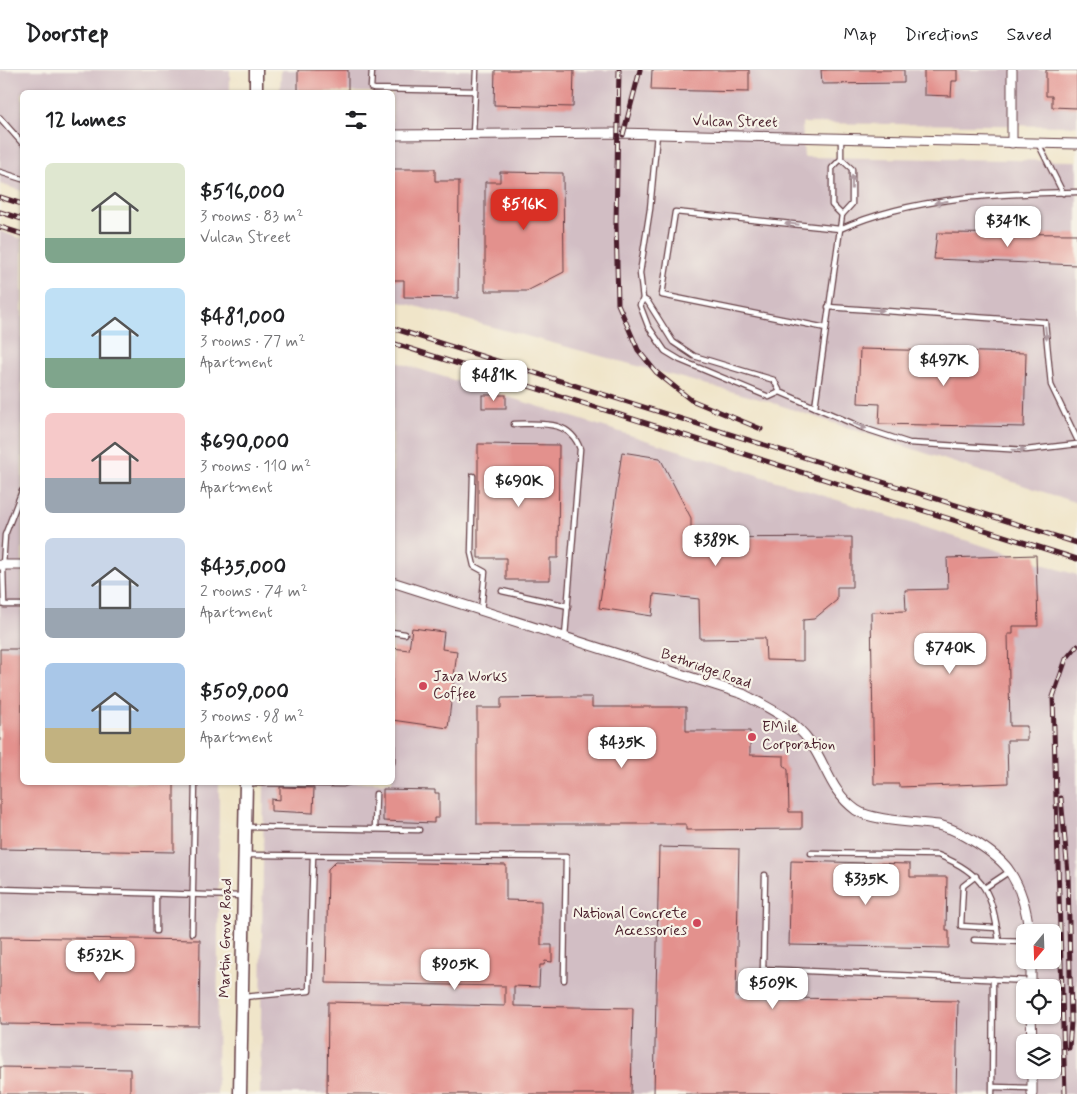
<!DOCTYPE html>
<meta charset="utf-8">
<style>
body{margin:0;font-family:Mynerve,sans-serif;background:#f2f2f2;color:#202124;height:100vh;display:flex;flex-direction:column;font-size:19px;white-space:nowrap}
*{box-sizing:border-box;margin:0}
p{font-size:16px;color:#757577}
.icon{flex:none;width:28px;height:28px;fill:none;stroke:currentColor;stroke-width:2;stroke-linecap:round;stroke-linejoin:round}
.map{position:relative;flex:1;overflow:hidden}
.sheet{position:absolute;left:20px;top:20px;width:375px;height:695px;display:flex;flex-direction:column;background:#fff;border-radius:8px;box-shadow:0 1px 4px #0004}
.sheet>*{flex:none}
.needle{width:32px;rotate:199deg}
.controls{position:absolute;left:1016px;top:854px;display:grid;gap:10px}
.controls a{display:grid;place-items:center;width:45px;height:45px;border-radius:8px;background:#fff;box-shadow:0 1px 4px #0004;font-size:25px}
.price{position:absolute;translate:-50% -42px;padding:0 11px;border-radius:10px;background:#fff;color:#222;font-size:16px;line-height:32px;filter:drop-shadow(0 1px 2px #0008)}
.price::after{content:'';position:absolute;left:50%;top:30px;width:15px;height:11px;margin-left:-8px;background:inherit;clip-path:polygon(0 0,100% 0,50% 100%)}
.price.on{background:#d93025;color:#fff}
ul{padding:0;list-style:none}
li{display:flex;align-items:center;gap:15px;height:125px;padding:0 25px}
li span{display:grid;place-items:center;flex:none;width:140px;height:100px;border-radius:8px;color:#555}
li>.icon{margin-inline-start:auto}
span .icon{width:60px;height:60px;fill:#fffc;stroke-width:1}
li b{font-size:21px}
h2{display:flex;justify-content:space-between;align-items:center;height:60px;padding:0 25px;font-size:21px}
header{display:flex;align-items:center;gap:30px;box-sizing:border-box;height:70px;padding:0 25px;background:#fff;border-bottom:1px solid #e0e0e0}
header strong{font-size:24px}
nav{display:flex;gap:28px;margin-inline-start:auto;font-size:18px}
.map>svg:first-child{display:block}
</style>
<header>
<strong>Doorstep</strong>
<nav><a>Map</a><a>Directions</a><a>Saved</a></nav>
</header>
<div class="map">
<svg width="1077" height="1024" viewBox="0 0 1077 1024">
<rect width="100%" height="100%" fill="#f7f3e8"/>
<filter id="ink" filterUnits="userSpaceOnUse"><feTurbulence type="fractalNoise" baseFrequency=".02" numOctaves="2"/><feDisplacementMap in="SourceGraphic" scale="10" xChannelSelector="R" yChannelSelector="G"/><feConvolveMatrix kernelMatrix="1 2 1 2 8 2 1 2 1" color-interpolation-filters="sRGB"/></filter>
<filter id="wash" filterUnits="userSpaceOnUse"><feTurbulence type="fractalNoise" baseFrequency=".0096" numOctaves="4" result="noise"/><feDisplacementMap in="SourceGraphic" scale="20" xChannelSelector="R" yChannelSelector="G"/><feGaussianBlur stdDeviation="1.12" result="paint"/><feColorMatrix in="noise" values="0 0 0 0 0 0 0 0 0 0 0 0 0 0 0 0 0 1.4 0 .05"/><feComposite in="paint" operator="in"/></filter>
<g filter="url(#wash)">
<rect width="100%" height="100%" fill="#f0e5c9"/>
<g fill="#d2bec4" fill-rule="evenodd">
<path d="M0 0H230V22H22V121L0 114Z"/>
<path d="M281 0H1077V56L802 53 804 87 1077 91V433L767 331 393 230 392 22H280Z"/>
<path d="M0 161 22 169V712L219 713 217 1024H0Z"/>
<path d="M393 291 1077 505V1024H260L264 713 392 712ZM1025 862H1052V890H1025ZM1025 918H1052V945H1025ZM1025 972H1052V1000H1025Z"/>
</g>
<g id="blocks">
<g fill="#e3918d">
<rect x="298" y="0" width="50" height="22"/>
<path d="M495 0H574L573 37 494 35Z"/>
<path d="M652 0H749V22L651 20Z"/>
<path d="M821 0H904V13L822 14Z"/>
<path d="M924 0H957V11H952L951 26 924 25Z"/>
<path d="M1046 0H1077V38L1052 37V26H1046Z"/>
<path d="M392 99H435V111H459L458 228 404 227V210H392Z"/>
<path d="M500 102 563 103 564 202 527 221H485V112H500Z"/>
<path d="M937 163 1077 164V195L934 189Z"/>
<path d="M860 279 1026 283 1024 357 879 354 880 334 858 333Z"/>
<rect x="482" y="325" width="24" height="13"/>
<path d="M478 374 559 375 558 488H550V510H506V488H478Z"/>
<path d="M622 382 660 388 691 448V468L852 467V517H837V530L814 549 803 550V591L766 590 765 568 700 569 699 529 654 524 652 546 599 538Z"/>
<path d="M1036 485 1038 556H1013V564H1008L1010 656H1027V670H1007L1008 713 899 717V714H874L871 542 906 541 905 520 948 519 947 488Z"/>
<path d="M412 558 444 562 442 579 457 581 448 658 392 650V578L409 580Z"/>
<path d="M0 579H22V712H174V782L0 779Z"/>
<path d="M559 627H592V637H686V661H750V685L784 686V695L788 700 789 742H802V759L686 760V754H477V638H501V628Z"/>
<path d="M280 717 314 718 313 743 271 741V729L280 730Z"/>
<path d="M383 719 435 720V723H439V748H434V753L383 751Z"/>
<path d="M659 777 739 779 736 927 958 931 956 1024H654Z"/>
<path d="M336 791 506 795V830L541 831V875H552V892L545 891 544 895H540L539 917 514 916V936L633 938 631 1024H327L328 932 505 936V916L326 913 328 799Z"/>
<path d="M791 791 910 794V807H947L946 860H949V878L789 875Z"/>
<path d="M0 867 200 870 199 956 0 954Z"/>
<path d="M0 997 130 999V1024H0Z"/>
</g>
</g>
</g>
<g filter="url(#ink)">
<use href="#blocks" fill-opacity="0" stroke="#633d43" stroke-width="1"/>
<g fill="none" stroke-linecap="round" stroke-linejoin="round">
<defs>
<g id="service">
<path d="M372 0 371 18 374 19 475 21"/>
<path d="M0 48 22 73"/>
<path d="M473 64 476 0"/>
<path d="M841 68V89L832 98V135L842 145 852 134V99L841 89"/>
<path d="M1038 73 1063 123"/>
<path d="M0 102 22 109"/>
<path d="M643 229 648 232 673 272 694 286 774 310 780 322 769 327 680 290 665 281 648 256 640 235Z"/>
<path d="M643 229 640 203 650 139 657 64"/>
<path d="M828 237 1045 252 1051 315 1077 369"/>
<path d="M826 258 662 225 675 142 840 159C914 126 998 124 1077 122"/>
<path d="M780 322 863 358 909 373 1026 380 1077 374"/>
<path d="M815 337 842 145"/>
<path d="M514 354C540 354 570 349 580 379L565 567"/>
<path d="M473 406 471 483 474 496 485 502 481 541"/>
<path d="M22 421 5 465 3 495 4 535H22"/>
<path d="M502 521 568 536"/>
<path d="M392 562 405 564"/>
<path d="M392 664V692"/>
<path d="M248 713 343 714 349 712"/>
<path d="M246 757 419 760"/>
<path d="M375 759 376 724"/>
<path d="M811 783 938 785C986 804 992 824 999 871"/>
<path d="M246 785 566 787 564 910"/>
<path d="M765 805 763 899 1031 911"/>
<path d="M976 806 963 816 961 856 997 858"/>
<path d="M986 817 1010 801"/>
<path d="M0 819 242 826"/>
<path d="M156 861V824"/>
<path d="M192 863 195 712"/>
<path d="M974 870 1025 872"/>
<path d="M244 927 309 921 313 786"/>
<path d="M993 1017 1032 1018"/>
<path d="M992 1024 993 909"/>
</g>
<g id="minor">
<path d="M1012 0V73"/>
<path d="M392 65 618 63 1077 74"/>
<path d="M0 495H22"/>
<path d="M392 512 743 624C767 637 794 649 810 672 827 696 830 721 856 740 871 751 918 752 938 755 958 759 999 784 1010 802 1021 819 1027 842 1029 862"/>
<path d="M1031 890V918"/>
<path d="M1031 945 1032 972"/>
<path d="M1032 1000V1024"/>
</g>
<g id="secondary">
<path d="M256 22V0"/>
<path d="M240 1024 246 712"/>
</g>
</defs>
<use href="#service" stroke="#633d43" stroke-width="7"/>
<use href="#minor" stroke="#633d43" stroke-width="11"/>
<use href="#secondary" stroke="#633d43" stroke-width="15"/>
<use href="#service" stroke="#fff" stroke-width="4.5"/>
<use href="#minor" stroke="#fff" stroke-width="9"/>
<use href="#secondary" stroke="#fff" stroke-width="12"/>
<defs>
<g id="rail">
<path d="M619 0 616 153 618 234 638 280 656 302 691 330 761 359"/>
<path d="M623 65 640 0"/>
<path d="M0 127 22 134"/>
<path d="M0 142 22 149"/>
<path d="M0 157 22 164"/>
<path d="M392 258 1077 473"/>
<path d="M392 273 1077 489"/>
<path d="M1061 728 1068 803 1071 952 1069 978"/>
<path d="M1065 1024 1053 627 1066 589 1077 576"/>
</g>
</defs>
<use href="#rail" stroke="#4a1f2b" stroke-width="5"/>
<use href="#rail" stroke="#f7f3e8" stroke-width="3" stroke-dasharray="9" stroke-linecap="butt"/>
</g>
<defs><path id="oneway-solid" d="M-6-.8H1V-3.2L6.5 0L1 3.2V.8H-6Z" transform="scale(1.25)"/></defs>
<g fill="#ae9aa0">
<use href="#oneway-solid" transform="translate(852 112) rotate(-89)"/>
<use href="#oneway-solid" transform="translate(941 132) rotate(171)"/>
<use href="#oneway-solid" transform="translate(792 154) rotate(-174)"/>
<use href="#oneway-solid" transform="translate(877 240) rotate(4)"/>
<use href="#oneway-solid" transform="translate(1046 263) rotate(84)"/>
<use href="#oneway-solid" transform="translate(860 356) rotate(22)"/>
<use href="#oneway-solid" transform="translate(1019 380) rotate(2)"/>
</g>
</g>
<g fill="#d1495b" stroke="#f7f3e8" stroke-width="2">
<circle cx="423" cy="616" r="5"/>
<circle cx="752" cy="667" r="5"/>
<circle cx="697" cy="853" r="5"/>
</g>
<g text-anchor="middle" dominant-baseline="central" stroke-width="4.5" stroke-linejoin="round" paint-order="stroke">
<g font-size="15" fill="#4a1f2b" stroke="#f7f3e8">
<text transform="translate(735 52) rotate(1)">Vulcan Street</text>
<text transform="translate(706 599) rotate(19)">Bethridge Road</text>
<text transform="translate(226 868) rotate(-89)">Martin Grove Road</text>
</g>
<g font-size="15" fill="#4a1f2b" stroke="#f7f3e8" text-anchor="start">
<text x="433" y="607">Java Works<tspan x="433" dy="17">Coffee</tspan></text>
<text x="762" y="658">EMile<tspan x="762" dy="17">Corporation</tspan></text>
<text x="687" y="844" text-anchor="end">National Concrete<tspan x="687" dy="17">Accessories</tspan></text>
</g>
</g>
</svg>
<div class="controls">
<a><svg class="needle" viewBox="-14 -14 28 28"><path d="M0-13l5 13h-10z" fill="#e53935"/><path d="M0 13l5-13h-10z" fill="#757577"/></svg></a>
<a><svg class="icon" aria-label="locate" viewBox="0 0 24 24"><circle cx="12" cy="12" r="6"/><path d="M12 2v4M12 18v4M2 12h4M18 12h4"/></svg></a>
<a><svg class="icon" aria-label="layers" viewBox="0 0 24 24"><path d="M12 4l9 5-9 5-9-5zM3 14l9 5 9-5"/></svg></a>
</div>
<b class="price on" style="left:524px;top:161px">$516K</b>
<b class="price" style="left:1008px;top:178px">$341K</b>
<b class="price" style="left:944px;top:317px">$497K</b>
<b class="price" style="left:494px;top:332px">$481K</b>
<b class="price" style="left:519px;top:438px">$690K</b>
<b class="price" style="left:716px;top:497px">$389K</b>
<b class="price" style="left:950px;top:605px">$740K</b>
<b class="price" style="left:622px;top:699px">$435K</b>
<b class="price" style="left:866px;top:836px">$335K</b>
<b class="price" style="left:100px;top:912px">$532K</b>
<b class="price" style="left:455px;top:921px">$905K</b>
<b class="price" style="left:773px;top:940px">$509K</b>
<section class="sheet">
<h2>12 homes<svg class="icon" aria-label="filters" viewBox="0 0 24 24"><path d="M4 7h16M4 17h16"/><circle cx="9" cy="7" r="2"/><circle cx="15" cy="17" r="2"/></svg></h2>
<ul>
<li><span style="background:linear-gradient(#dfe7d0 75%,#7fa58c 0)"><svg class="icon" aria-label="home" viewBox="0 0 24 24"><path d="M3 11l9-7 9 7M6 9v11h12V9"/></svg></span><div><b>$516,000</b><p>3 rooms · 83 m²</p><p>Vulcan Street</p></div></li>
<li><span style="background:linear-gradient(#bfe0f5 70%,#7fa58c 0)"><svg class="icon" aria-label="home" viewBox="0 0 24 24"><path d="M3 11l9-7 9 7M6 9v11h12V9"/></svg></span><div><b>$481,000</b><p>3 rooms · 77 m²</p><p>Apartment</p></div></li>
<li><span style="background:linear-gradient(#f6c9c9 65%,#9aa5b1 0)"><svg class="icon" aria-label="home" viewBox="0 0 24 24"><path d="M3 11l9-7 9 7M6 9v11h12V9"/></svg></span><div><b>$690,000</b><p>3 rooms · 110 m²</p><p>Apartment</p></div></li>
<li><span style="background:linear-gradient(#c9d6e8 70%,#9aa5b1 0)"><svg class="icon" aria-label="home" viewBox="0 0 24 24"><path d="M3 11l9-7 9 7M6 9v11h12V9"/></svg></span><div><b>$435,000</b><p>2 rooms · 74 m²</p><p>Apartment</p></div></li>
<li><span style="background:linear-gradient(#a9c7e8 65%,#c2b280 0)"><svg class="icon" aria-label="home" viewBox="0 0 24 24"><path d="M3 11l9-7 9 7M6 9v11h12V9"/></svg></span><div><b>$509,000</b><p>3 rooms · 98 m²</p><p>Apartment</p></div></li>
</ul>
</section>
</div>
